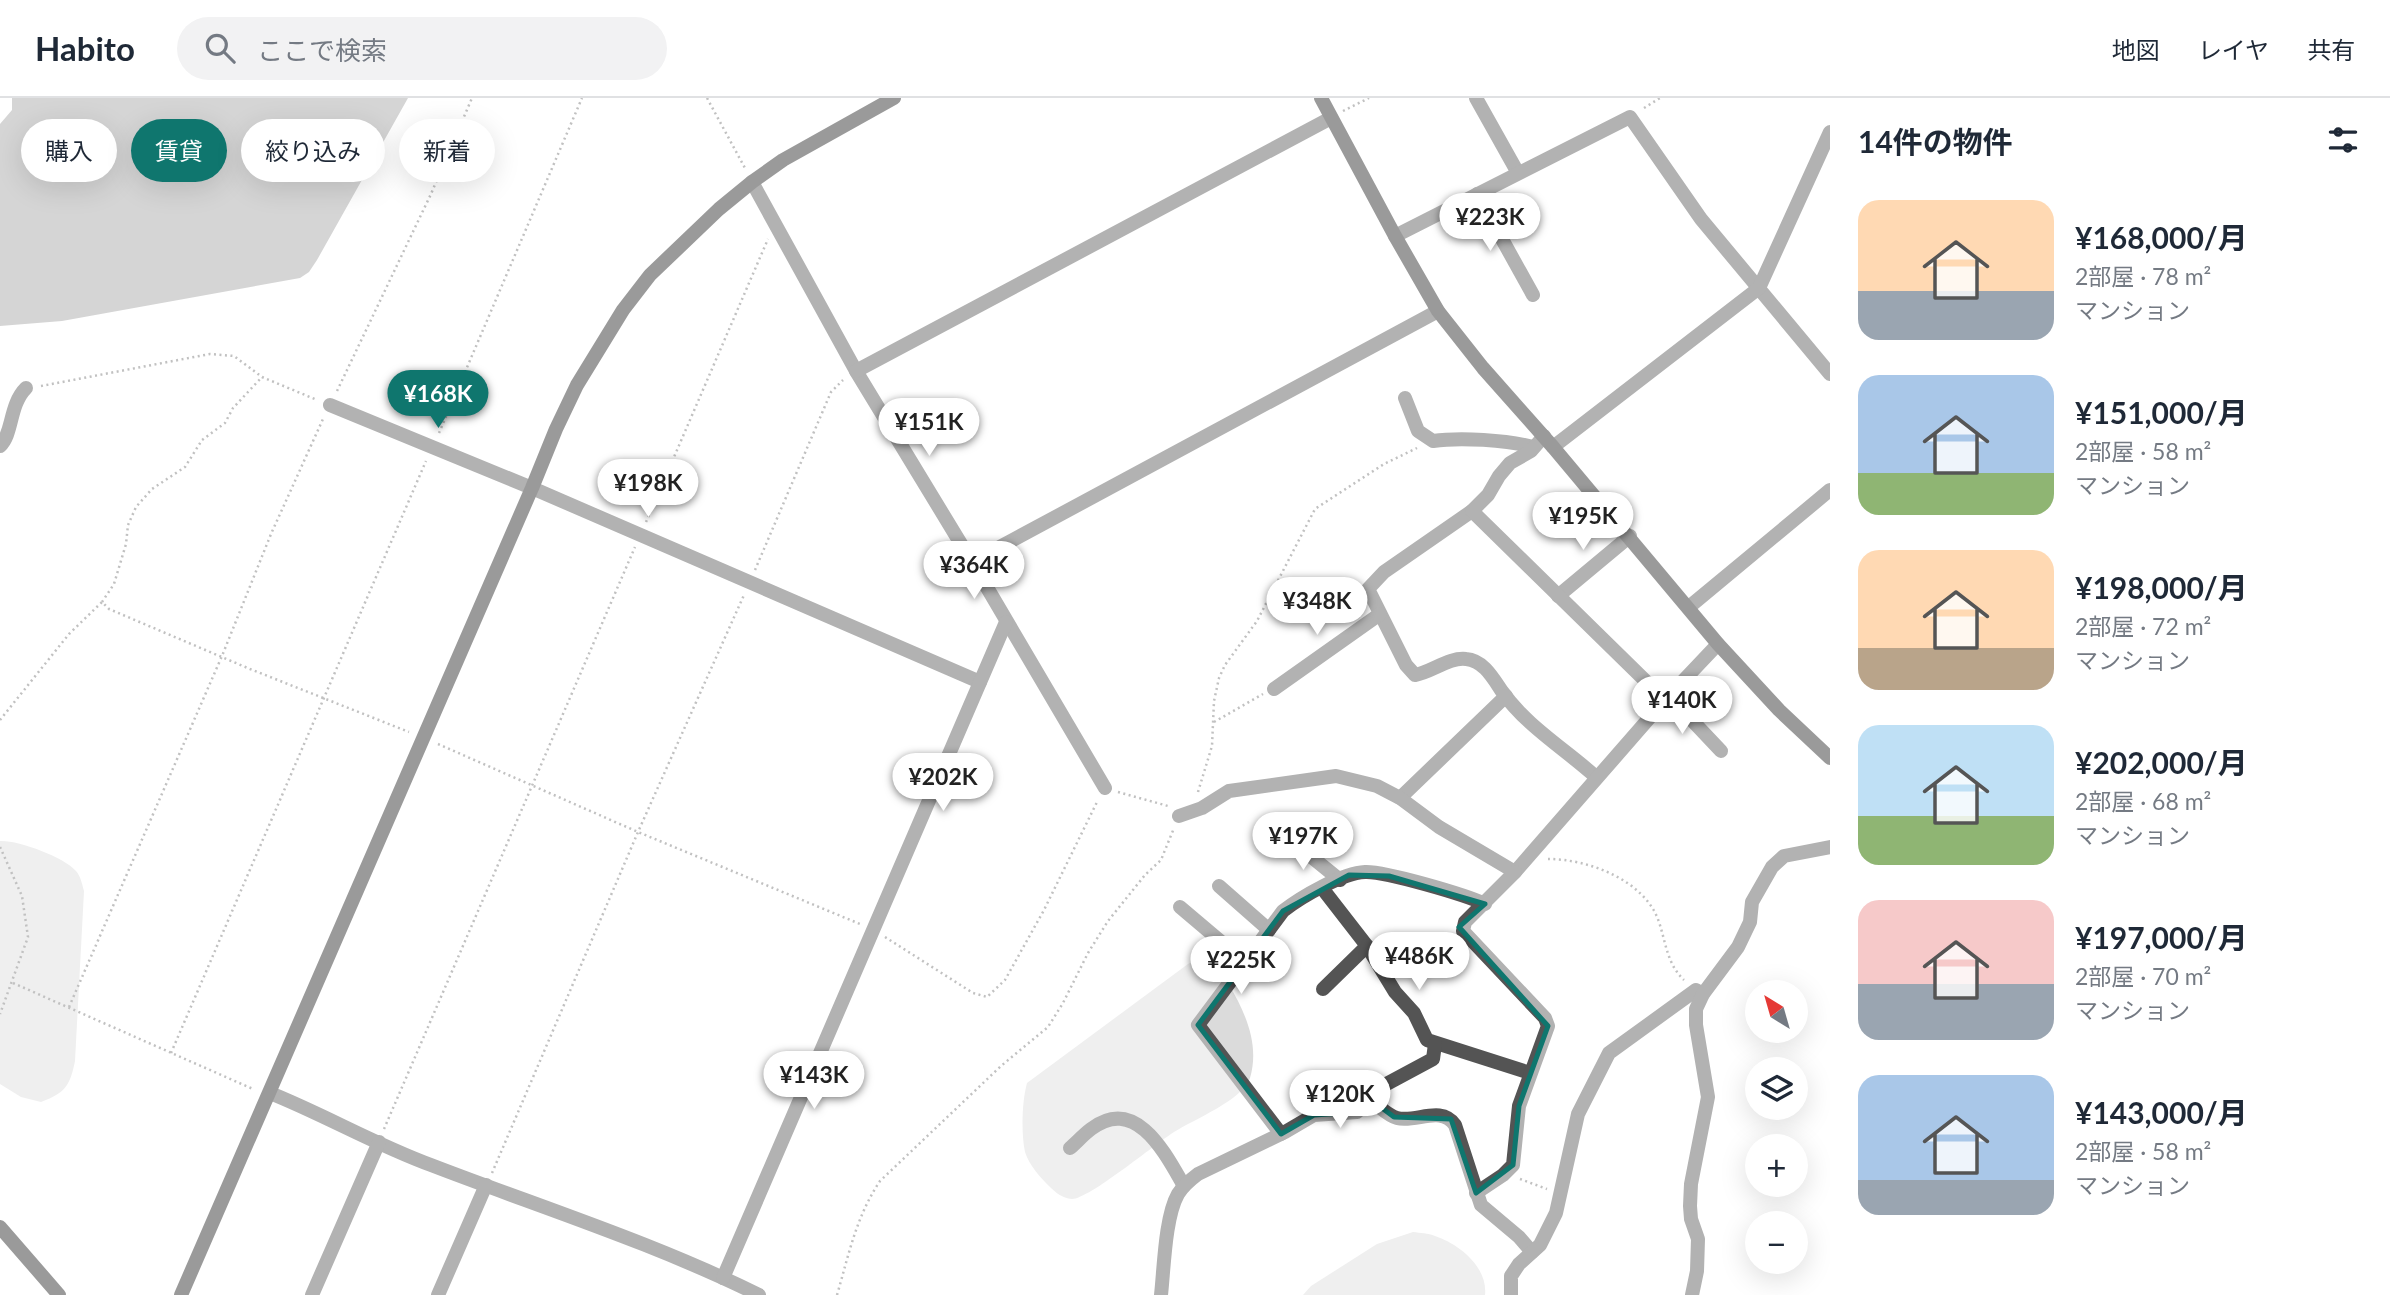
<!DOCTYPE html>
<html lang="ja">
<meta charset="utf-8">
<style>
body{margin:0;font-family:Lato,"Noto Sans JP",sans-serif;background:#f2f2f3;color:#1f2937;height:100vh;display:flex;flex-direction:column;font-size:26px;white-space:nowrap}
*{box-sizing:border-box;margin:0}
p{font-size:23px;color:#747a83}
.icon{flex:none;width:38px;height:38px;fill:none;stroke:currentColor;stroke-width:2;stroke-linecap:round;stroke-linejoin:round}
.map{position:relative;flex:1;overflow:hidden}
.details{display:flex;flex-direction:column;background:#fff;width:560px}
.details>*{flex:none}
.banner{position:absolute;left:21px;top:21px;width:665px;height:63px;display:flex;gap:14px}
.needle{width:46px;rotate:323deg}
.controls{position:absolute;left:1745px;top:882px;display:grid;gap:14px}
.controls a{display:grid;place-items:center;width:63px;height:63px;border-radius:50%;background:#fff;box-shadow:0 7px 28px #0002;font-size:35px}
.price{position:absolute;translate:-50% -60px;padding:0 16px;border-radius:24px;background:#fff;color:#222;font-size:23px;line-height:46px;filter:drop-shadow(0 2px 4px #0008)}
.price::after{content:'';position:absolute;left:50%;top:42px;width:21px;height:16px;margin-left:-10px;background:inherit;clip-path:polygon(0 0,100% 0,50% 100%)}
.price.active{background:#0f766e;color:#fff}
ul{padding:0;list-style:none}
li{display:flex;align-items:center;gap:21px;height:175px;padding:0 28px}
li span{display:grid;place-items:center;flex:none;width:196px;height:140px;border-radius:21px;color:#555}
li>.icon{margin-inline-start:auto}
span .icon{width:84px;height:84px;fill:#fffc;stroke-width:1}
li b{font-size:30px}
h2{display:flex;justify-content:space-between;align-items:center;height:84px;padding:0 28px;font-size:30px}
.chip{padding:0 24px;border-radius:32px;background:#fff;box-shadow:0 7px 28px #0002;font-size:24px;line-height:63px}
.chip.active{background:#0f766e;color:#fff}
header{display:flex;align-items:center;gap:42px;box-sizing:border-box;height:98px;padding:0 35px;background:#fff;border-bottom:2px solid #e0e1e3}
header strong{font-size:33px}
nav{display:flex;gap:38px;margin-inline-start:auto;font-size:24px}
.search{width:490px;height:63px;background:#f2f2f3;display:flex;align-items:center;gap:18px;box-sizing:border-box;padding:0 24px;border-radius:38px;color:#747a83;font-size:26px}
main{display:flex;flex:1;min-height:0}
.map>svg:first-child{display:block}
</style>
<header>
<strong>Habito</strong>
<div class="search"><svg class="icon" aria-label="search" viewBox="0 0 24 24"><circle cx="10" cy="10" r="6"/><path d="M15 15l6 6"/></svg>ここで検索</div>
<nav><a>地図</a><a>レイヤ</a><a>共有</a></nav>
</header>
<main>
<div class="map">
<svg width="1830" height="1197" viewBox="0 0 1830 1197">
<rect width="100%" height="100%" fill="#fff"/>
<g fill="#dbdbdb">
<path d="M0 743C18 742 64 759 76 773 81 779 82 786 84 793L75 963C70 988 65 995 41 1004L21 999 0 986Z"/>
<path d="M1200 860C1219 867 1229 886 1238 903 1250 927 1258 953 1250 980 1244 1001 1193 1022 1174 1034 1155 1046 1089 1101 1072 1101 1062 1100 1056 1095 1049 1088 1040 1079 1029 1067 1025 1054 1021 1035 1022 1003 1027 985L1188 866Z"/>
<path d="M1413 1134C1420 1135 1428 1135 1435 1138 1459 1146 1488 1169 1485 1197H1303L1311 1188 1377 1146Z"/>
</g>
<path fill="#a2a2a2" d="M12 0H408L317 162 309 174 300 180 62 223 0 228V26L12 12Z"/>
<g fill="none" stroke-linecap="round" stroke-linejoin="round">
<g stroke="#767676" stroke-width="2.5" stroke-dasharray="2 3.5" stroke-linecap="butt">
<path d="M707 0 746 72"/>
<path d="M1644 10 1660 0"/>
<path d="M1343 13 1369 0"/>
<path d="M41 288 210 256 234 258 262 279 317 302"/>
<path d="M337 293 431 96 472 0"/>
<path d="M439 335 582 0"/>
<path d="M646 424 768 141"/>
<path d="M755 472 831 294 843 282"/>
<path d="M102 504 114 486 126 446 128 427 136 409 152 391 185 369 202 342 225 325 233 310 262 279"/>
<path d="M0 622 69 536 102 504 109 511 250 571 409 634"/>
<path d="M1214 624 1263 596"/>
<path d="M438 646 638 734 860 826"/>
<path d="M1118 694 1168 708"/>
<path d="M1198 694 1212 648 1214 603 1219 580 1225 567 1257 523 1315 411 1384 366 1417 350"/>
<path d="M0 749 22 798 28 839 0 916"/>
<path d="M1548 761C1588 761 1645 782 1659 824 1666 845 1667 866 1684 882"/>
<path d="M885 839 973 895 987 899 1005 882 1044 812 1098 702"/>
<path d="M13 885 253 991"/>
<path d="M69 909 222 558 271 436 323 321"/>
<path d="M171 955 426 363"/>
<path d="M384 1031 635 449"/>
<path d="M492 1075 638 734 744 497"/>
<path d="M1520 1081 1547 1091"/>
<path d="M837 1197C849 1156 856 1119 880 1083L1001 968 1048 929 1063 905 1088 855 1108 823 1145 777 1161 762 1174 730"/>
</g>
<g stroke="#545454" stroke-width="14">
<path d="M1476 0 1518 75"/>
<path d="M752 84 856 273 972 464 1105 690"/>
<path d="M1477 96 1533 197"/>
<path d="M1395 138 1630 19 1701 121 1830 276"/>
<path d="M856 273 1331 20"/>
<path d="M1405 300 1418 333 1433 343C1460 339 1507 342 1533 349"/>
<path d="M330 307 532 390 980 584"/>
<path d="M0 348C13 336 9 307 26 290"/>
<path d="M1553 349 1759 190 1830 34"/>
<path d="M1472 413 1384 474 1368 491 1406 567 1415 577C1432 574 1449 559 1466 561 1483 562 1493 580 1501 592 1526 628 1565 651 1596 679"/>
<path d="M972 464 1438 213"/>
<path d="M1558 498 1630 438"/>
<path d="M1689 509 1830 392"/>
<path d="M1274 591 1380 516"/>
<path d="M1669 598 1721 653"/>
<path d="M1665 602 1718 546"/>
<path d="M1400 700 1506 598"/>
<path d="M1179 718 1202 710 1229 693 1336 678 1377 688 1400 700 1439 729 1515 774 1665 602 1472 413 1488 397 1499 378 1510 365 1531 353 1544 338"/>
<path d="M1286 745 1303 752 1340 782"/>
<path d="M1219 788 1269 832"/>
<path d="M1322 790 1367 848 1395 894 1414 915 1427 942 1530 975"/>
<path d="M1180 809 1245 864"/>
<path d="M1323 891 1367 848"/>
<path d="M270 995C325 1017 376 1047 431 1067 540 1109 654 1145 759 1197"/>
<path d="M1374 1005 1379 990 1433 961 1435 946"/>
<path d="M1281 1036 1198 927 1283 813C1301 799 1342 775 1365 774 1385 773 1466 797 1485 806"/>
<path d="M1070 1050C1077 1044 1083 1037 1091 1031 1136 997 1165 1055 1184 1088"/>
<path d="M1476 1095 1503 1077 1513 1067 1519 1008 1548 928 1545 920 1463 833 1465 824 1515 774"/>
<path d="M723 1180 1006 524"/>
<path d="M312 1197 379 1044"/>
<path d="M438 1197 486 1087"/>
<path d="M1161 1197C1164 1170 1165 1119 1178 1096 1183 1088 1190 1082 1198 1076L1285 1034 1314 1017 1357 1014 1366 1005H1374C1381 1010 1389 1018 1397 1020 1416 1025 1441 1007 1455 1027L1481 1107 1519 1139 1532 1154"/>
<path d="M1511 1197V1178L1519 1166 1540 1147 1556 1115 1578 1016 1609 955 1696 892 1703 896"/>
<path d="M1692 1197 1697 1173 1698 1141 1691 1121 1690 1108 1691 1086 1708 999 1696 927V911L1703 896 1738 849 1750 824 1752 804 1772 769 1784 758 1830 749"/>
</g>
<g stroke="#212121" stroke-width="14">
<path d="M1321 0 1395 138 1438 213 1483 270 1553 349 1718 546 1779 612 1830 660"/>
<path d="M0 1129 59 1197"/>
<path d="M181 1197 532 390 556 331 577 287 623 212 650 177 719 111 752 84 783 62 894 0"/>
</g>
</g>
<path d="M0 0H1830V1197H0ZM1349 777 1389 778 1485 806 1459 829 1548 928 1519 1008 1513 1067 1476 1095 1451 1021 1394 1019 1370 1001 1357 1014 1314 1017 1281 1036 1198 927 1283 813Z" fill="#fff" fill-opacity=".55" fill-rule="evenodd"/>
<path fill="none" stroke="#0f766e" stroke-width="5" stroke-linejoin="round" d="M1349 777 1389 778 1485 806 1459 829 1548 928 1519 1008 1513 1067 1476 1095 1451 1021 1394 1019 1370 1001 1357 1014 1314 1017 1281 1036 1198 927 1283 813Z"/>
</svg>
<div class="controls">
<a><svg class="needle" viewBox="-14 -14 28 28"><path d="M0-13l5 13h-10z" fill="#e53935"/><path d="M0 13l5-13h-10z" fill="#747a83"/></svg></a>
<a><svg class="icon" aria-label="layers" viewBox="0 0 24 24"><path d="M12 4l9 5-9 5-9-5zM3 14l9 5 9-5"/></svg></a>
<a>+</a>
<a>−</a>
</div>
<b class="price" style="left:1490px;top:155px">¥223K</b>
<b class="price active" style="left:438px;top:332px">¥168K</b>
<b class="price" style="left:929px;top:360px">¥151K</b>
<b class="price" style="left:648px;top:421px">¥198K</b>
<b class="price" style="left:1583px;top:454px">¥195K</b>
<b class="price" style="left:974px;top:503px">¥364K</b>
<b class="price" style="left:1317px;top:539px">¥348K</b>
<b class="price" style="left:1682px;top:638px">¥140K</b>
<b class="price" style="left:943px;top:715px">¥202K</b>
<b class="price" style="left:1303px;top:774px">¥197K</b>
<b class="price" style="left:1419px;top:894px">¥486K</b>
<b class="price" style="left:1241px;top:898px">¥225K</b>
<b class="price" style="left:814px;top:1013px">¥143K</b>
<b class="price" style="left:1340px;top:1032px">¥120K</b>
<div class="banner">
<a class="chip">購入</a>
<a class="chip active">賃貸</a>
<a class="chip">絞り込み</a>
<a class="chip">新着</a>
</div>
</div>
<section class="details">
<h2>14件の物件<svg class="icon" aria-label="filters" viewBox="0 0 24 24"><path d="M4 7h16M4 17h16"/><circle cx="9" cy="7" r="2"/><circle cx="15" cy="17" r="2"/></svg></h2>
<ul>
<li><span style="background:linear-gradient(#ffd9b3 65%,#9aa5b1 0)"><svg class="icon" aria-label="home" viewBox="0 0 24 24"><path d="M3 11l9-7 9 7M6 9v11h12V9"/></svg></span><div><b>¥168,000/月</b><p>2部屋 · 78 m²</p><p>マンション</p></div></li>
<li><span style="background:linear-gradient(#a9c7e8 70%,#8fb573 0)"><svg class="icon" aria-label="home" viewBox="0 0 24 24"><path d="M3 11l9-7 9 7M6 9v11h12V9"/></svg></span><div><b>¥151,000/月</b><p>2部屋 · 58 m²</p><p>マンション</p></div></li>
<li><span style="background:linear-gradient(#ffd9b3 70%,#b9a48a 0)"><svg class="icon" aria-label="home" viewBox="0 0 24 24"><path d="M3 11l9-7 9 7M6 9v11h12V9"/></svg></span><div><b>¥198,000/月</b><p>2部屋 · 72 m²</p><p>マンション</p></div></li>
<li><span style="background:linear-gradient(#bfe0f5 65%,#8fb573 0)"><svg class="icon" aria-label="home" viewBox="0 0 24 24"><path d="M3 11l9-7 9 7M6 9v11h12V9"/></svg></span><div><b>¥202,000/月</b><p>2部屋 · 68 m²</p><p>マンション</p></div></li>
<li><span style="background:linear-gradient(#f6c9c9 60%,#9aa5b1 0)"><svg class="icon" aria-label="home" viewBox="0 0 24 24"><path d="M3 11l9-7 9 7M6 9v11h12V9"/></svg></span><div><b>¥197,000/月</b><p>2部屋 · 70 m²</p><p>マンション</p></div></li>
<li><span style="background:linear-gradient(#a9c7e8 75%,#9aa5b1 0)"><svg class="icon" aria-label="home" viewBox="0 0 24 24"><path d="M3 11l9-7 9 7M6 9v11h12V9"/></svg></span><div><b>¥143,000/月</b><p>2部屋 · 58 m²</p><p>マンション</p></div></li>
</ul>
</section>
</main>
